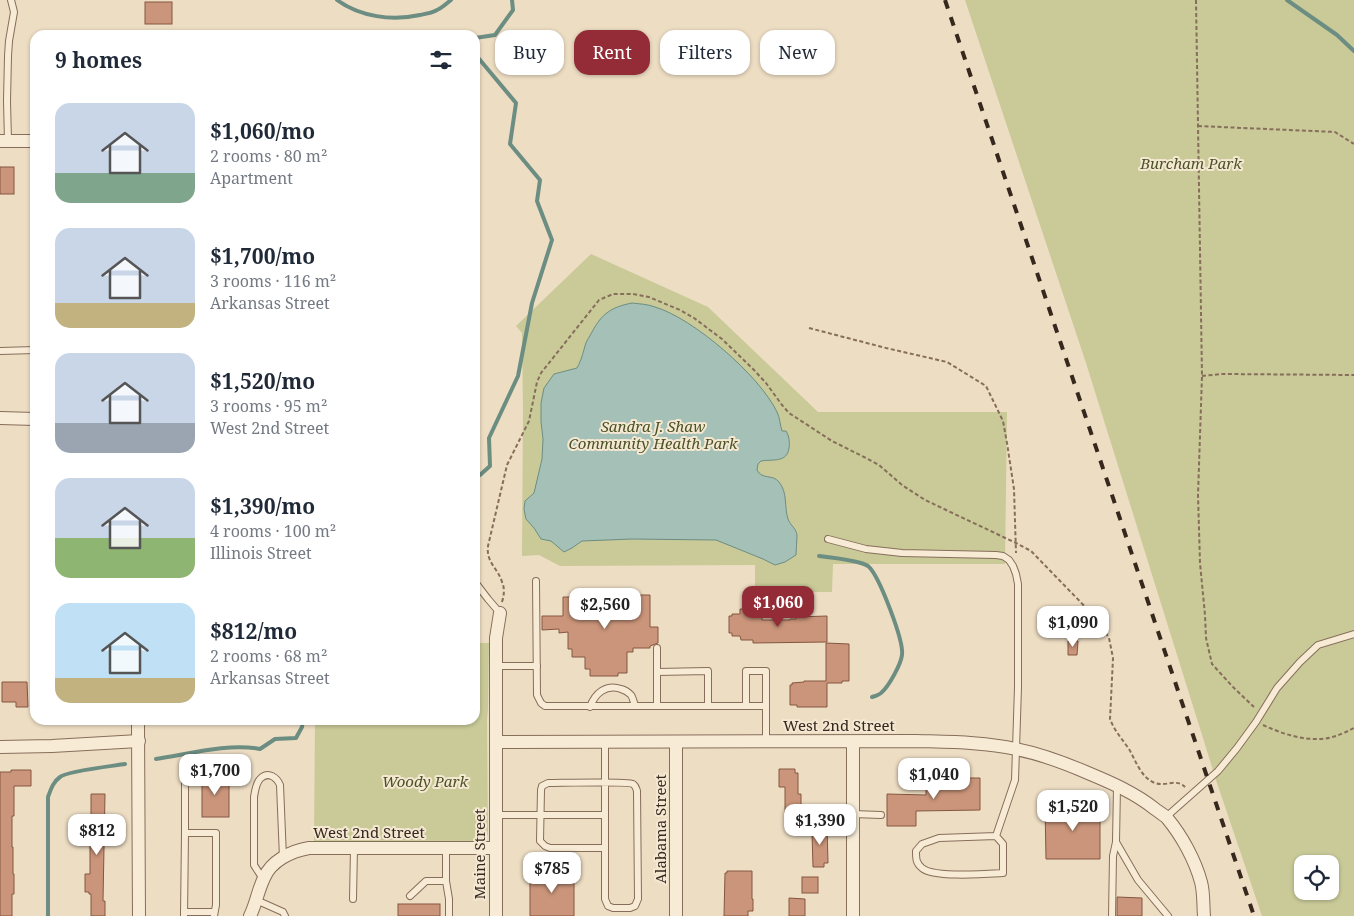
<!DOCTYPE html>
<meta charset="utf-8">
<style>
body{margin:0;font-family:"Noto Serif",serif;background:#f2f2f3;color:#1f2937;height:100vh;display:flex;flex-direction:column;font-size:19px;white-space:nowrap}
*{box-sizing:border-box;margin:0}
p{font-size:16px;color:#747a83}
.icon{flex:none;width:28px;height:28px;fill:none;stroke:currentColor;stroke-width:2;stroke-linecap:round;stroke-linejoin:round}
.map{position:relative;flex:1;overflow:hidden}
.sheet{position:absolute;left:30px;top:30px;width:450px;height:695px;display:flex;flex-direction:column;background:#fff;border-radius:15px;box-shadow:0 1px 4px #0004}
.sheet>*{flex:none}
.banner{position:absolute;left:495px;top:30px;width:475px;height:45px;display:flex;gap:10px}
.controls{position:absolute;left:1294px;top:855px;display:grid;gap:10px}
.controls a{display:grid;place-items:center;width:45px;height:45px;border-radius:10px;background:#fff;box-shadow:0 1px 4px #0004;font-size:25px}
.price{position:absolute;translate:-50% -42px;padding:0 11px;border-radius:10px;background:#fff;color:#222;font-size:16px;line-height:32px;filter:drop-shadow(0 1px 2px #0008)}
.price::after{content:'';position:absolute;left:50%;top:30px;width:15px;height:11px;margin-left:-8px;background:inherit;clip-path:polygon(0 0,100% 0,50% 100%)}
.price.current{background:#932c36;color:#fff}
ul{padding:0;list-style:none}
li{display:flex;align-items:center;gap:15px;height:125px;padding:0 25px}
li span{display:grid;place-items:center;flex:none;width:140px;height:100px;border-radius:15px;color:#555}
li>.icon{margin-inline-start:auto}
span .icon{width:60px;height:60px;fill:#fffc;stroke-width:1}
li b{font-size:21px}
h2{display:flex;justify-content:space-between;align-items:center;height:60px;padding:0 25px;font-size:21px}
.tag{padding:0 18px;border-radius:15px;background:#fff;box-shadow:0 1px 4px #0004;font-size:18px;line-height:45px}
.tag.current{background:#932c36;color:#fff}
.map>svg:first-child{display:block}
</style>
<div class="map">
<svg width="1354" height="916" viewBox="0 0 1354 916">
<rect width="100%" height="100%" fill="#edddc3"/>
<g fill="#c9ca98" fill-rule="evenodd">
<path d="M965 0H1354V916H1262L1217 783 1086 363ZM1302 864H1330V891H1302Z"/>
<path d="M591 254 708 307 818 412H1007L1005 564H833L832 592H755V565L560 566 539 555 522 556 523 412 522 333 516 326Z"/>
<path d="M475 643H489L488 709 487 720 488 834C486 839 484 841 478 841H314L315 720H475Z"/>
</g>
<path fill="#a5c0b6" stroke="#6c8d82" d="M632 303C640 304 647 304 655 307 693 318 760 376 777 412 780 418 780 425 782 431H786C789 436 790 442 789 448 787 463 773 459 761 461L758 464 757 470C762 480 773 474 779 482 788 493 784 507 788 519 790 525 797 529 797 536 797 542 796 549 796 555L785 562 775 565 763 559 716 540 632 539 582 541 572 548 564 552 551 541 541 539 534 528 526 519 524 509 525 501 534 493 542 459 543 439 541 422V403L544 388 554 374 577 368C582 358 582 356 585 346 586 341 590 336 592 332 602 313 612 307 632 303Z"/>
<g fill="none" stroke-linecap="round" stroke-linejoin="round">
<g stroke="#6c8d82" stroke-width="4">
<path d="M337 0C360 17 392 21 420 15 425 14 431 13 435 11 441 9 446 4 451 0"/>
<path d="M1287 0 1337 35 1354 51"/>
<path d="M475 38 495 35 513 10 512 0"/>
<path d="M475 54 516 103 510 144 540 180 537 201 552 240 532 303 518 376 489 438 490 466 480 475H475"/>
<path d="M819 556C828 557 861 561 868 566 879 575 904 641 902 655 901 664 889 686 882 692 880 695 875 696 872 697"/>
<path d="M156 759C189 754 228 743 260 749L275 739 296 738 302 727 303 720"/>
<path d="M48 916V797C51 789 53 782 60 777 67 771 113 766 125 764"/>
</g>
</g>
<g fill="#ca957a" stroke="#855641">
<rect x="145" y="2" width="27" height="22"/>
<rect x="0" y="167" width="14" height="27"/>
<path d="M586 595H650V627H658V643L650 646V648H633V652H627V673H618V676H590V669H585V657H572V649H568V632L559 633V629L542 630V616H563V597H586Z"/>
<path d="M740 609H755V611H762V620H790V619H796V617L827 616V642L753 643V640H741L740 636H732V633H729V616H732V614H740Z"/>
<path d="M1068 641H1078L1077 655H1068Z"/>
<path d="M826 643 849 644V681H842V683H827V707H797V705H790V685H792V683L804 682V681H826Z"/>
<path d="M2 682H27L28 707H16V702H2Z"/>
<path d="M779 769H795V773H798V794H801V811H795V813H785V787H779Z"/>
<path d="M11 770H31V786H14V816H12V847H13V874H14V894H12V916H0V772H11Z"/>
<rect x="202" y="774" width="27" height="43"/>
<path d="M926 778H980V810L916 811V826H887V794L926 795Z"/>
<path d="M91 794H105L103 901H105V916H91V894H89V892H85V874H90V841H89V820H91Z"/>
<path d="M1045 805H1100V859H1046Z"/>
<path d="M815 825H827L828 863H824V867H813L812 833H815Z"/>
<path d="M727 871H752V899H753V911H748V916H724L725 873H727Z"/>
<rect x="530" y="873" width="44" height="43"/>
<rect x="802" y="877" width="16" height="16"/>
<path d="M1117 897 1142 898V916H1117Z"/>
<path d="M789 898 805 899V916H789Z"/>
<rect x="398" y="904" width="42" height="12"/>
</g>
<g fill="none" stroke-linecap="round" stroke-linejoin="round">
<defs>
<g id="lane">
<path d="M8 141 7 101 8 56 9 41 14 12 11 0"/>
<path d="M0 351 35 350"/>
<path d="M828 539 866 549 902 553 996 555 1003 556 1009 560 1013 566 1016 574 1018 584V687L1015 780 996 836 1003 844V873C986 874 933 878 922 868 916 863 916 859 916 851L922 844 939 838 996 836"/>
<path d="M536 581 537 695 541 703 545 706H766"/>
<path d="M475 582 488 599 500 613"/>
<path d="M657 648V706"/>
<path d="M496 666H537"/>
<path d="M657 672 708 671V706"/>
<path d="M746 706V671H766V742"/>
<path d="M590 707C595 693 606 684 621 689 625 690 628 692 631 695 633 698 634 703 635 706"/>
<path d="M605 742C605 794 605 846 605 899L608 906 613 908H630L635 906 638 899 637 791C636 788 636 786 633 784 627 781 561 783 548 783L542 786 541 790 540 841 545 846 550 848H605"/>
<path d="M1117 786 1116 842 1138 880 1168 916"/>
<path d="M853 814 881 815"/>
<path d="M496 815H605"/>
<path d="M1166 817 1218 771 1237 748 1256 722 1277 688 1300 662 1318 645 1354 634"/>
<path d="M185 833V784"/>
<path d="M446 848V881L449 899V916"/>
<path d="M263 879 254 865V797C255 791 256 782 261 778 269 771 277 778 280 785L283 858"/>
<path d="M410 896 426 881H446"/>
<path d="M353 899 354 848"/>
<path d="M256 900 283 912 285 916"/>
<path d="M184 912H214"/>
<path d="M184 916 185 833H216V905L214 916"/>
<path d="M1112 916 1113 856 1116 842"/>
</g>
<g id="street">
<path d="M0 141H35"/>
<path d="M0 418 35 419"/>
<path d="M496 742 917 741C950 742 984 742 1016 749 1041 754 1065 763 1088 773 1112 783 1135 793 1155 809 1159 812 1164 815 1167 818 1182 836 1195 860 1201 882 1204 893 1203 905 1204 916"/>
<path d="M676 742V916"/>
<path d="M0 747 52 746 139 741"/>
<path d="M139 916 138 726 139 720"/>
<path d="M250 916C256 904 258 890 264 878 271 861 291 851 309 848H496"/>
<path d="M496 916V638L500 613"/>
<path d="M853 916V742"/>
</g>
</defs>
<use href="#lane" stroke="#866e5b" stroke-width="8"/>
<use href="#street" stroke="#866e5b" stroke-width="14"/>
<g stroke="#866e5b" stroke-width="2" stroke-dasharray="4 2.5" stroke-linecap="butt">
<path d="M1196 0 1202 376 1198 495 1200 563 1205 615 1206 638 1212 664 1233 687 1254 707"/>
<path d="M1198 126 1335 132 1354 144"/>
<path d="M809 328 886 348 947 362 986 386 1003 421 1007 443 1014 489 1016 553"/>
<path d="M1202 376 1222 374 1354 375"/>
<path d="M502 602C504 595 505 589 502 582 498 568 486 563 488 546L507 465 529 421 537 382 541 373 599 300 613 294H633L649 297 680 310 694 318 722 339 753 369 766 383 782 405 789 413 832 441 864 457 879 465 902 485 925 500 1016 543 1031 551 1097 619 1109 638 1113 658 1110 719C1114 730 1122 739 1129 749 1136 761 1141 778 1155 783 1166 787 1176 778 1185 787"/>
<path d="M1263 725C1285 735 1312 744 1336 736 1342 734 1348 731 1354 728"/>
</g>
<use href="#lane" stroke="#f8ebd6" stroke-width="6"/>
<use href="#street" stroke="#f8ebd6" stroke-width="12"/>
<path stroke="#37281e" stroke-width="4" stroke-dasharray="9 9" stroke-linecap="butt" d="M945 0 1254 916"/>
</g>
<g text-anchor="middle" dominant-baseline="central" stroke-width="4" stroke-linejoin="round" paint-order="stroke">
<g font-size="15" font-style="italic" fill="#4b5225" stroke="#f4e8d3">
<text x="1191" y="163">Burcham Park</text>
<text x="653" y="426">Sandra J. Shaw<tspan x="653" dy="17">Community Health Park</tspan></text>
<text x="425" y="781">Woody Park</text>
</g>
<g font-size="15" fill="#37281e" stroke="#f4e8d3">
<text x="839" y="725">West 2nd Street</text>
<text transform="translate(660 829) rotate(-90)">Alabama Street</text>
<text x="369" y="832">West 2nd Street</text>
<text transform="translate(479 854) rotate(-90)">Maine Street</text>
</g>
</g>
</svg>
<div class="controls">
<a><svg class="icon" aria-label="locate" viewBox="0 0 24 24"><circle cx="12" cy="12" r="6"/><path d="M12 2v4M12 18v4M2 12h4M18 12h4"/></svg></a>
</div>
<b class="price current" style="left:778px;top:628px">$1,060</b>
<b class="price" style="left:605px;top:630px">$2,560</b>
<b class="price" style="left:1073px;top:648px">$1,090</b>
<b class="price" style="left:215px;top:796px">$1,700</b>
<b class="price" style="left:934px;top:800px">$1,040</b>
<b class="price" style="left:1073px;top:832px">$1,520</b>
<b class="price" style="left:820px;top:846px">$1,390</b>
<b class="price" style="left:97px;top:856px">$812</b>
<b class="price" style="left:552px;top:894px">$785</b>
<div class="banner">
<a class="tag">Buy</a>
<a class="tag current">Rent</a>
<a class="tag">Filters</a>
<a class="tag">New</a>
</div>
<section class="sheet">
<h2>9 homes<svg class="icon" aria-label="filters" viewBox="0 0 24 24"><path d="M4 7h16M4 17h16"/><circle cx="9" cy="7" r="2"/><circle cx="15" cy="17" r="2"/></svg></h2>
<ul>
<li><span style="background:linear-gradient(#c9d6e8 70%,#7fa58c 0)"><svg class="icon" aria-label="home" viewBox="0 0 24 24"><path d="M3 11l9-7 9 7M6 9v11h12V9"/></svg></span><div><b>$1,060/mo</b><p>2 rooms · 80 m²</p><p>Apartment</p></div></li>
<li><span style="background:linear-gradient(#c9d6e8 75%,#c2b280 0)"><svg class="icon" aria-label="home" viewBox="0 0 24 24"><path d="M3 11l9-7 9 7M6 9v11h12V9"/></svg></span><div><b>$1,700/mo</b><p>3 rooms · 116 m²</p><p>Arkansas Street</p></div></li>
<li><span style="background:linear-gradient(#c9d6e8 70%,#9aa5b1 0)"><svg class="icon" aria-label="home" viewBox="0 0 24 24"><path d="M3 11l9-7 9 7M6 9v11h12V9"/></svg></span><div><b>$1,520/mo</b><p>3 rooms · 95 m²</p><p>West 2nd Street</p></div></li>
<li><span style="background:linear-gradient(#c9d6e8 60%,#8fb573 0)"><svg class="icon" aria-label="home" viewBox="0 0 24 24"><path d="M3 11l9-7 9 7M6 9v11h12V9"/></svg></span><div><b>$1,390/mo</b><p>4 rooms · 100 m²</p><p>Illinois Street</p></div></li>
<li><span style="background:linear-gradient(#bfe0f5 75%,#c2b280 0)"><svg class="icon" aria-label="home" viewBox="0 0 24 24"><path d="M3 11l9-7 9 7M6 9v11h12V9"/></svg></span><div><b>$812/mo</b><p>2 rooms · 68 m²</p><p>Arkansas Street</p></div></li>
</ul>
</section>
</div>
